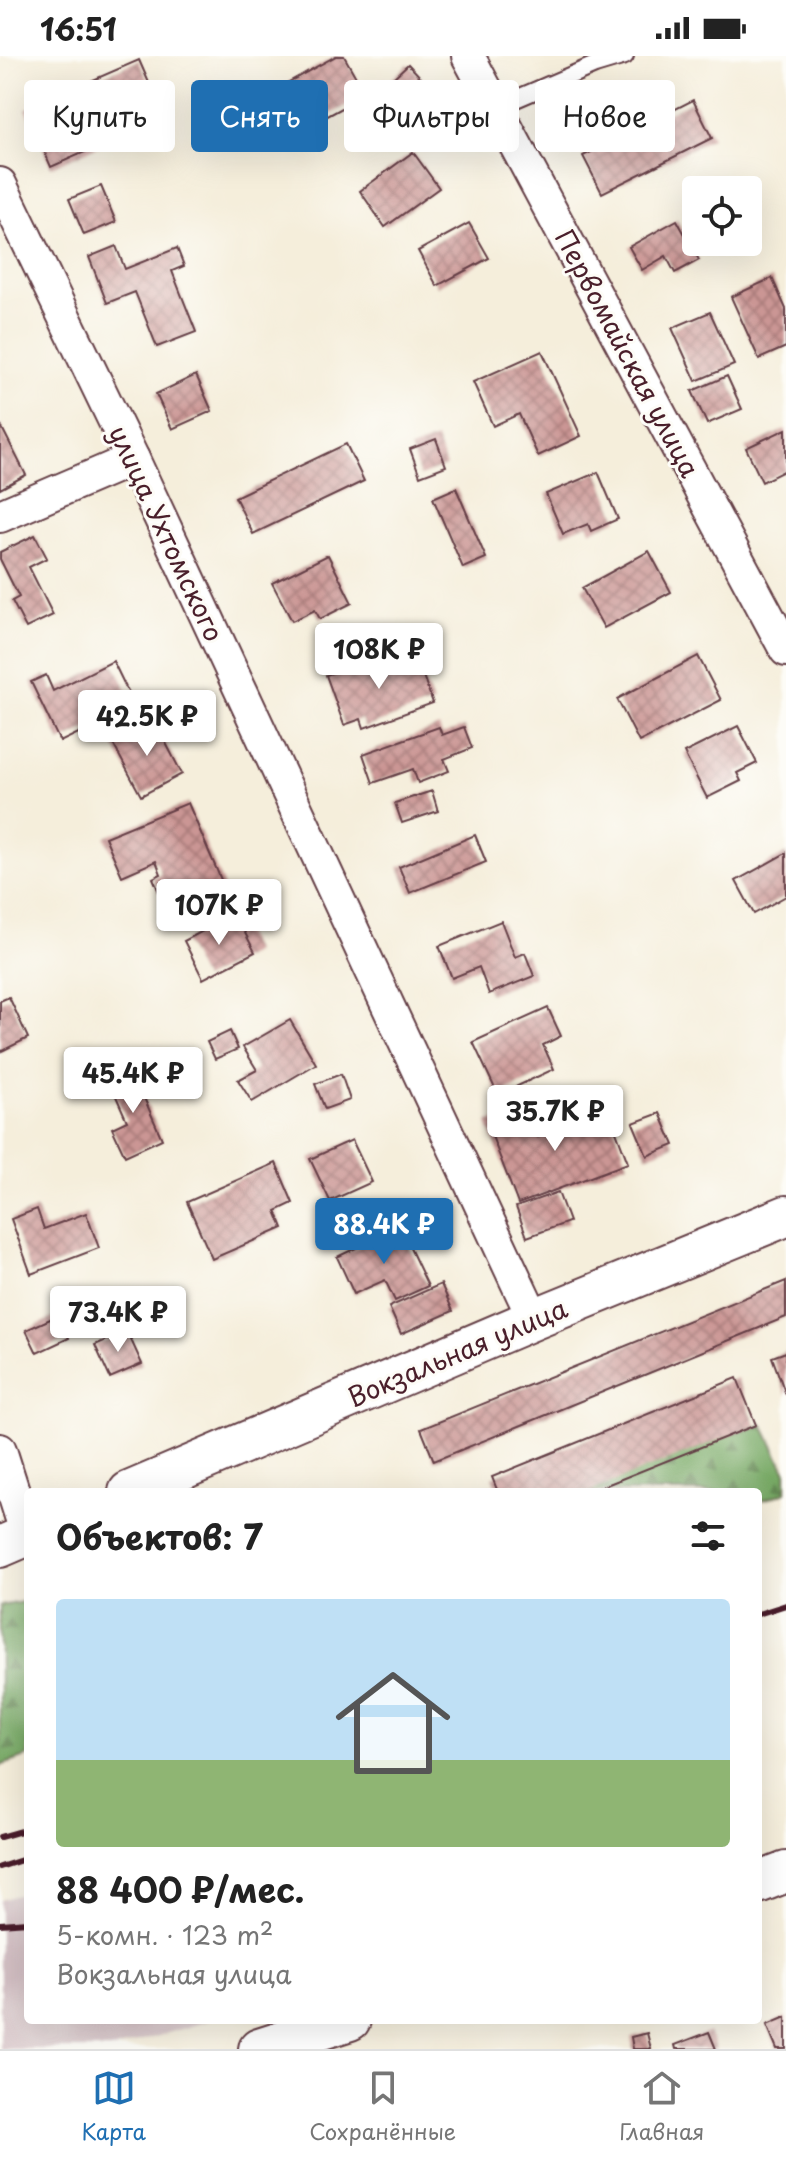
<!DOCTYPE html>
<html lang="ru">
<meta charset="utf-8">
<style>
body{margin:0;font-family:"Playpen Sans",sans-serif;background:#f6f6f6;color:#222;height:100vh;display:flex;flex-direction:column;font-size:30px;white-space:nowrap}
*{box-sizing:border-box;margin:0}
p{font-size:26px;color:#767676}
.icon{flex:none;width:44px;height:44px;fill:none;stroke:currentColor;stroke-width:2;stroke-linecap:round;stroke-linejoin:round}
.map{position:relative;flex:1;overflow:hidden}
.drawer{position:absolute;left:24px;top:1432px;width:738px;height:536px;display:flex;flex-direction:column;background:#fff;border-radius:8px;box-shadow:0 8px 32px #0002}
.drawer>*{flex:none}
.top-card{position:absolute;left:24px;top:24px;width:738px;height:72px;display:flex;gap:16px}
.controls{position:absolute;left:682px;top:120px;display:grid;gap:16px}
.controls a{display:grid;place-items:center;width:80px;height:80px;border-radius:8px;background:#fff;box-shadow:0 8px 32px #0002;font-size:40px}
.price{position:absolute;translate:-50% -68px;padding:0 18px;border-radius:8px;background:#fff;color:#222;font-size:26px;line-height:52px;filter:drop-shadow(0 2px 4px #0008)}
.price::after{content:'';position:absolute;left:50%;top:48px;width:24px;height:18px;margin-left:-12px;background:inherit;clip-path:polygon(0 0,100% 0,50% 100%)}
.price.selected{background:#1f6fb2;color:#fff}
ul{padding:0;list-style:none}
li{display:grid;align-content:center;gap:16px;height:424px;padding:0 32px}
li+li{border-top:2px solid #e0e0e0}
li span{display:grid;place-items:center;height:248px;border-radius:8px;color:#555}
li>.icon{margin-inline-start:auto}
span .icon{width:144px;height:144px;fill:#fffc;stroke-width:1}
li b{font-size:34px}
h2{display:flex;justify-content:space-between;align-items:center;height:96px;padding:0 32px;font-size:34px}
.tag{padding:0 28px;border-radius:8px;background:#fff;box-shadow:0 8px 32px #0002;font-size:28px;line-height:72px}
.tag.selected{background:#1f6fb2;color:#fff}
.status{display:flex;justify-content:space-between;align-items:center;height:56px;padding:0 40px;background:#fff;direction:ltr}
.status svg{height:22px;fill:currentColor}
.tabs{display:flex;justify-content:space-around;align-items:center;height:112px;border-top:2px solid #e0e0e0;background:#fff;font-size:22px;color:#767676}
.tabs a{display:grid;justify-items:center;gap:4px}
.tabs .selected{color:#1f6fb2}
.map>svg:first-child{display:block}
</style>
<div class="status"><b>16:51</b><svg viewBox="0 0 49 12"><path d="M0 12V9h3v3zM5 12V6h3v6zM10 12V3h3v9zM15 12V0h3v12zM26 1h20v11H26zM47 4h2v5h-2z"/></svg></div>
<div class="map">
<svg width="786" height="1993" viewBox="0 0 786 1993">
<defs>
<pattern id="forest-firs" width="22" height="20" patternUnits="userSpaceOnUse" patternTransform="scale(2)"><rect width="22" height="20" fill="#76a864"/><path d="M5 1l3.5 6h-7zM16 11l3.5 6h-7z" fill="#638853"/></pattern>
<pattern id="building-cross-hatch" width="8" height="8" patternUnits="userSpaceOnUse" patternTransform="scale(2)"><rect width="8" height="8" fill="#cb9694"/><path d="M0 0l8 8M0 8l8-8" fill="none" stroke="#a77a79"/></pattern>
</defs>
<rect width="100%" height="100%" fill="#fdfcf7"/>
<filter id="ink" filterUnits="userSpaceOnUse"><feTurbulence type="fractalNoise" baseFrequency=".0125" numOctaves="2"/><feDisplacementMap in="SourceGraphic" scale="16" xChannelSelector="R" yChannelSelector="G"/><feConvolveMatrix kernelMatrix="1 2 1 2 8 2 1 2 1" color-interpolation-filters="sRGB"/></filter>
<filter id="wash" filterUnits="userSpaceOnUse"><feTurbulence type="fractalNoise" baseFrequency=".006" numOctaves="4" result="noise"/><feDisplacementMap in="SourceGraphic" scale="32" xChannelSelector="R" yChannelSelector="G"/><feGaussianBlur stdDeviation="1.8" result="paint"/><feColorMatrix in="noise" values="0 0 0 0 0 0 0 0 0 0 0 0 0 0 0 0 0 1.4 0 .05"/><feComposite in="paint" operator="in"/></filter>
<g filter="url(#wash)">
<rect width="100%" height="100%" fill="#f5eedb"/>
<path fill="#d2bec2" d="M28 1836V1964H211L115 1993H0V1844Z"/>
<g fill="url(#forest-firs)" stroke="#606448" stroke-width="2">
<path d="M763 1369 786 1416V1436L758 1446V1436H540Z"/>
<path d="M28 1545V1700L0 1710V1550Z"/>
</g>
<g id="blocks">
<g fill="url(#building-cross-hatch)">
<path d="M336 0H344L366 39 304 73 280 31Z"/>
<path d="M139 4 164 61 51 111 26 53Z"/>
<path d="M408 8 426 27 409 43 391 24Z"/>
<path d="M231 33 238 48 210 62 202 47Z"/>
<path d="M693 44 712 82 602 137 583 100Z"/>
<path d="M413 96 439 132 385 171 360 135Z"/>
<path d="M101 130 116 166 84 179 69 143Z"/>
<path d="M677 164 699 204 675 217 666 200 642 214 629 191Z"/>
<path d="M469 167 489 202 437 230 418 195Z"/>
<path d="M116 190 125 213 177 192 184 210 172 215 196 276 157 291 135 236 107 247 89 201Z"/>
<path d="M772 222 786 253V291L759 303 731 241Z"/>
<path d="M710 256 734 309 696 325 672 272Z"/>
<path d="M542 295 581 380 538 400 519 358 493 370 473 326Z"/>
<path d="M196 319 212 355 172 373 156 338Z"/>
<path d="M727 320 742 353 707 368 692 335Z"/>
<path d="M0 368 26 419 0 433Z"/>
<path d="M786 373V414L762 426 746 392Z"/>
<path d="M436 383 446 410 420 420 410 393Z"/>
<path d="M346 388 364 425 253 478 235 441Z"/>
<path d="M598 416 618 463 591 475 588 468 563 478 546 438Z"/>
<path d="M456 432 486 502 463 512 433 442Z"/>
<path d="M35 479 47 502 29 511 53 559 26 572 12 545 19 541 0 503V496Z"/>
<path d="M649 495 671 536 604 572 582 532Z"/>
<path d="M328 499 352 547 320 563 315 554 292 565 272 527Z"/>
<path d="M379 600 384 613 416 601 433 647 364 672 361 663 344 669 326 619Z"/>
<path d="M698 600 721 644 639 686 617 643Z"/>
<path d="M113 605 135 650 60 686 31 626 46 619 53 635Z"/>
<path d="M154 664 182 718 141 740 112 686Z"/>
<path d="M738 670 757 707 737 717 741 725 707 742 684 697Z"/>
<path d="M439 671 442 679 464 671 472 692 444 703 449 715 418 727 413 713 373 727 363 698Z"/>
<path d="M432 735 438 755 402 767 395 747Z"/>
<path d="M188 747 225 833 168 857 153 822 161 818 156 805 122 820 105 781Z"/>
<path d="M475 779 486 806 410 837 399 811Z"/>
<path d="M786 797V840L754 858 736 825Z"/>
<path d="M235 858 255 896 203 923 184 885Z"/>
<path d="M501 865 515 901 525 897 534 920 489 938 479 911 452 922 439 890Z"/>
<path d="M9 941 28 982 0 996V945Z"/>
<path d="M548 952 561 980 543 989 554 1013 498 1039 473 986Z"/>
<path d="M290 964 316 1008 252 1046 238 1024 257 1014 243 991Z"/>
<path d="M230 975 238 993 215 1003 207 986Z"/>
<path d="M131 1012 162 1083 125 1100 112 1072 127 1065 108 1022Z"/>
<path d="M341 1018 350 1044 325 1053 315 1028Z"/>
<path d="M527 1052 538 1081 608 1054 628 1107 518 1148 487 1067Z"/>
<path d="M660 1057 674 1089 647 1100 633 1067Z"/>
<path d="M352 1084 372 1126 330 1145 310 1103Z"/>
<path d="M276 1107 293 1147 276 1155 283 1172 212 1203 187 1146Z"/>
<path d="M558 1136 569 1166 527 1181 516 1151Z"/>
<path d="M37 1153 44 1173 86 1157 99 1192 31 1218 11 1163Z"/>
<path d="M400 1171 428 1230 395 1245 385 1224 354 1238 337 1201Z"/>
<path d="M786 1225V1261L434 1405 421 1373Z"/>
<path d="M441 1228 453 1255 401 1278 389 1251Z"/>
<path d="M59 1259 69 1282 37 1297 26 1274Z"/>
<path d="M127 1275 142 1308 110 1322 95 1289Z"/>
<path d="M786 1296V1339L772 1301Z"/>
<path d="M737 1322 756 1369 589 1436H498L492 1421Z"/>
<path d="M786 1961V1993H777L767 1969Z"/>
<path d="M709 1976 716 1993H676L675 1989Z"/>
<path d="M647 1977 651 1993H633L631 1981Z"/>
</g>
</g>
</g>
<g filter="url(#ink)">
<use href="#blocks" fill-opacity="0" stroke="#643e45" stroke-width="2"/>
<g fill="none" stroke-linecap="round" stroke-linejoin="round">
<defs>
<path id="service" d="M497 51 595 9 625 0"/>
<g id="minor">
<path d="M468 0 786 594"/>
<path d="M0 128 133 403 534 1263"/>
<path d="M0 460 133 403"/>
<path d="M0 1394 27 1479"/>
</g>
<g id="tertiary">
<path d="M129 1436 534 1263 786 1160"/>
<path d="M0 1491 28 1479"/>
<path d="M758 1827 786 1816"/>
<path d="M259 1993 350 1964"/>
</g>
</defs>
<use href="#service" stroke="#643e45" stroke-width="20"/>
<use href="#minor" stroke="#643e45" stroke-width="36"/>
<use href="#tertiary" stroke="#643e45" stroke-width="44"/>
<use href="#service" stroke="#fff" stroke-width="16"/>
<use href="#minor" stroke="#fff" stroke-width="32"/>
<use href="#tertiary" stroke="#fff" stroke-width="40"/>
<g stroke="#4a1f2b" stroke-width="6">
<path d="M758 1558 786 1549"/>
<path d="M0 1781 28 1773"/>
<path d="M0 1811 28 1802"/>
<path d="M0 1868 28 1866"/>
</g>
</g>
</g>
<g text-anchor="middle" dominant-baseline="central" stroke-width="6" stroke-linejoin="round" paint-order="stroke">
<g font-size="26" fill="#4a1f2b" stroke="#fdfcf7">
<text transform="translate(628 297) rotate(62)">Первомайская улица</text>
<text transform="translate(167 477) rotate(65)">улица Ухтомского</text>
<text transform="translate(457 1296) rotate(-23)">Вокзальная улица</text>
</g>
</g>
</svg>
<div class="controls">
<a><svg class="icon" aria-label="locate" viewBox="0 0 24 24"><circle cx="12" cy="12" r="6"/><path d="M12 2v4M12 18v4M2 12h4M18 12h4"/></svg></a>
</div>
<b class="price" style="left:379px;top:635px">108K ₽</b>
<b class="price" style="left:147px;top:702px">42.5K ₽</b>
<b class="price" style="left:219px;top:891px">107K ₽</b>
<b class="price" style="left:133px;top:1059px">45.4K ₽</b>
<b class="price" style="left:555px;top:1097px">35.7K ₽</b>
<b class="price selected" style="left:384px;top:1210px">88.4K ₽</b>
<b class="price" style="left:118px;top:1298px">73.4K ₽</b>
<div class="top-card">
<a class="tag">Купить</a>
<a class="tag selected">Снять</a>
<a class="tag">Фильтры</a>
<a class="tag">Новое</a>
</div>
<section class="drawer">
<h2>Объектов: 7<svg class="icon" aria-label="filters" viewBox="0 0 24 24"><path d="M4 7h16M4 17h16"/><circle cx="9" cy="7" r="2"/><circle cx="15" cy="17" r="2"/></svg></h2>
<ul>
<li><span style="background:linear-gradient(#bfe0f5 65%,#8fb573 0)"><svg class="icon" aria-label="home" viewBox="0 0 24 24"><path d="M3 11l9-7 9 7M6 9v11h12V9"/></svg></span><div><b>88 400 ₽/мес.</b><p>5-комн. · 123 m²</p><p>Вокзальная улица</p></div></li>
</ul>
</section>
</div>
<nav class="tabs">
<a class="selected"><svg class="icon" aria-label="map" viewBox="0 0 24 24"><path d="M3 6l6-2 6 2 6-2v14l-6 2-6-2-6 2zM9 4v14M15 6v14"/></svg>Карта</a>
<a><svg class="icon" aria-label="saved" viewBox="0 0 24 24"><path d="M7 4h10v16l-5-4-5 4z"/></svg>Сохранённые</a>
<a><svg class="icon" aria-label="home" viewBox="0 0 24 24"><path d="M3 11l9-7 9 7M6 9v11h12V9"/></svg>Главная</a>
</nav>
